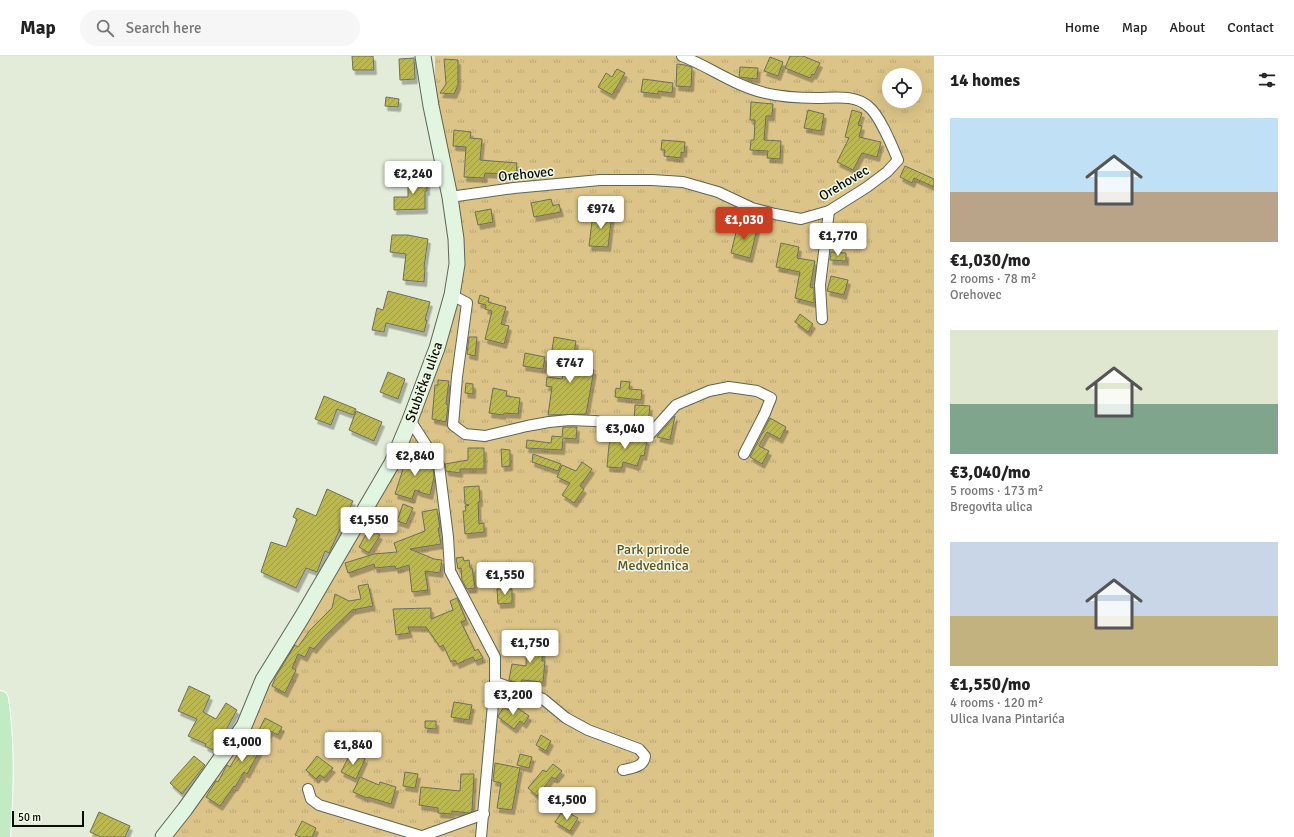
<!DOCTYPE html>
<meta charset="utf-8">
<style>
body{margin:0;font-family:Signika,sans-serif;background:#f6f6f6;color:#222;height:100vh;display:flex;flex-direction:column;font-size:15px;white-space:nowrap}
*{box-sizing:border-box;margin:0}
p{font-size:13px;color:#767676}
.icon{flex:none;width:22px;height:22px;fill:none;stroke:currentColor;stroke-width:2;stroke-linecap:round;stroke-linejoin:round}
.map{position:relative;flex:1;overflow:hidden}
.sheet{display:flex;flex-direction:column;background:#fff;width:360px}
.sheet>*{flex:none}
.controls{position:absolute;left:882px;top:12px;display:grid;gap:8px}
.controls a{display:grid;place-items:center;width:40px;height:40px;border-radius:50%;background:#fff;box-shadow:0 4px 16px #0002;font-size:20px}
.scale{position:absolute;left:12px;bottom:10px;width:72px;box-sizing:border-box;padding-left:4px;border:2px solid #0a0d06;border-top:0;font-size:11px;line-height:14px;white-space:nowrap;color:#0a0d06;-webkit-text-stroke:3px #f0f9e5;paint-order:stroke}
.price{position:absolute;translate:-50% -34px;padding:0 9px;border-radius:4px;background:#fff;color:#222;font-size:13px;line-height:26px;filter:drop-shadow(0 1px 2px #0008)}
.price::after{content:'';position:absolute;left:50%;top:24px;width:12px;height:9px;margin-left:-6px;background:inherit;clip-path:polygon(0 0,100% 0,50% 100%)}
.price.current{background:#c93f21;color:#fff}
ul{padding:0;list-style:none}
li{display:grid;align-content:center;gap:8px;height:212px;padding:0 16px}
li span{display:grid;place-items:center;height:124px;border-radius:0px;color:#555}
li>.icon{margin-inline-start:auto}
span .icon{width:72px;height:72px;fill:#fffc;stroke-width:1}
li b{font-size:17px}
h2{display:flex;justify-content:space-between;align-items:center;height:48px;padding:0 16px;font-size:17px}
header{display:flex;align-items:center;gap:24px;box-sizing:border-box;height:56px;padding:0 20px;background:#fff;border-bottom:1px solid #e0e0e0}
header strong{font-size:19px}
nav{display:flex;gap:22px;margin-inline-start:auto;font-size:14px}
.search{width:280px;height:36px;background:#f6f6f6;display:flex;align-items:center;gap:10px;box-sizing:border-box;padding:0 14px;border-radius:22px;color:#767676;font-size:15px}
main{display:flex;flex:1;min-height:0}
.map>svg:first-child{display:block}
</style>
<header>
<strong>Map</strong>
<div class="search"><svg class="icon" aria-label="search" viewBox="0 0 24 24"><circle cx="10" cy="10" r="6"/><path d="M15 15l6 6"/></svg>Search here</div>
<nav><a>Home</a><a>Map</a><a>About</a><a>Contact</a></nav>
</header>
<main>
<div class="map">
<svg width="934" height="781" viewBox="0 0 934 781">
<defs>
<pattern id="park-tufts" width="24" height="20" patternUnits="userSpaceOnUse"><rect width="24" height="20" fill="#dcc488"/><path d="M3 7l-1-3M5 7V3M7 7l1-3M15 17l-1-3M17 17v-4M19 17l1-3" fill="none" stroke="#bba774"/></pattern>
<pattern id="building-hatch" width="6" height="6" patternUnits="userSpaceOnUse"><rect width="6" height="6" fill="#bbb851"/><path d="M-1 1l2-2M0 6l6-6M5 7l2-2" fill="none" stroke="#9f9d45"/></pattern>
<filter id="shadow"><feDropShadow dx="2.5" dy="4.5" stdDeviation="0" flood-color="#0004"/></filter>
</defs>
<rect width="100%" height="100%" fill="#e3ecd8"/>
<path fill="url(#park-tufts)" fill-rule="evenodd" d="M435 0H934V781H174L246 682 297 567 383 422 437 292 456 201 435 44ZM889 19H915V45H889Z"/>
<g fill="url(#building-hatch)" stroke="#6e6f5c" filter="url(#shadow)">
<path d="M352 0H373L374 14H353Z"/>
<path d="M790 0H803L820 7 814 19 812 18 810 22 785 12Z"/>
<path d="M770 1 783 6 778 20 764 15Z"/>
<path d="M414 2 415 23 400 24 399 3Z"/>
<path d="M444 3 458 4V29L454 38 440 37 446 28Z"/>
<path d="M677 8 685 9 692 11 691 31 676 30Z"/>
<path d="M740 11 758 12 757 23 739 21Z"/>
<path d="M617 13 625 17 612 39 598 31 606 17 612 21Z"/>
<path d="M643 23 673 27 672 37 658 35V38L641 36Z"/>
<path d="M386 41 399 43 398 51 385 50Z"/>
<path d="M751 46 773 48 772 60H766L764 84 781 85 780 103 767 102 768 95 750 94 751 84H754L755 64H750Z"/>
<path d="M808 54 824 58 821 75 804 72Z"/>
<path d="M852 54 862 57 858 69 862 70 859 81 881 86 877 101 862 97 853 114 837 106 849 82 845 81Z"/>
<path d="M454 74 471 76 470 82 482 83 480 104 517 107 516 119 485 117 484 122 464 121 466 91 453 90Z"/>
<path d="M662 84 685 86 684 97 681 96V102L664 100 665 94H661Z"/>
<path d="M905 110 934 123V131L914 122 912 127 900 121Z"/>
<rect x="391" y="118" width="13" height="8"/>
<path d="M408 120 427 121V135H425V153L394 154V141H408Z"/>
<path d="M551 143 553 150 559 148 561 156 534 161 531 147Z"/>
<path d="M491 153 493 166 478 169 475 156Z"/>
<path d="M593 158H612L608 191 589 190Z"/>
<path d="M738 168 757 173 750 202 731 197Z"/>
<path d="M392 179H408L428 183 424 211 425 212 424 226 403 224 406 198 390 196Z"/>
<path d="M781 187 799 191 797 202 815 205 810 231 814 232V247L795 242 800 216 776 211Z"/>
<path d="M831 196 846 197V205L830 204Z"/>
<path d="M831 220 848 224 844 239 827 235Z"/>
<path d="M388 235 430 246 425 264H427L424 276 386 267 384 276 372 274 377 252 383 254Z"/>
<path d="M480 239 489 242 488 246 506 251 501 268 509 270 504 288 485 283 492 255 485 253 486 249 478 247Z"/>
<path d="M800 258 813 268 808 276 795 266Z"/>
<path d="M469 281H477L475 300 467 298Z"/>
<path d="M554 281 576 285 572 310 594 314 586 358 548 359 552 331 546 330 547 321 562 323 567 297 552 294Z"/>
<path d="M525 297 545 301 543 313 523 310Z"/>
<path d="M388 316 405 323 398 343 380 336Z"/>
<path d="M438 324 449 325 446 348 448 349 446 366 432 363 435 329H438Z"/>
<path d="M621 325 630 326 629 333 642 334 641 344 615 341 616 332 620 333Z"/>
<path d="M466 327 473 328V338L465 337Z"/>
<path d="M493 332 507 335 506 340 520 342 518 358 504 357 503 359 489 357Z"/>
<path d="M324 340 356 353 353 359 337 353 331 369 315 363Z"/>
<path d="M635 349 650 350 648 368 634 365Z"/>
<path d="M356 355 382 366 374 385 349 374Z"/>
<path d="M675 360 670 384 657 381 658 379Z"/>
<path d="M770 362 786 371 780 383 767 376 759 390 769 395 762 408 750 401Z"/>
<path d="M563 371H577L576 383 563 382 562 394 526 392 527 384 551 387 552 380 562 381Z"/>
<path d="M614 375 633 379 647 384 644 400 641 399 637 410 623 406 622 412 607 411 609 389Z"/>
<path d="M468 392H484V413H460V417L446 415 445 408 468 404Z"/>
<path d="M501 393 510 394V410L502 411Z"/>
<path d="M408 394 424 401 421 408 433 411 434 421 430 439 419 436V434V436L415 434 412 443 395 438 405 407 403 406Z"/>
<path d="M533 398 561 408 558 415 532 406Z"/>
<path d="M582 406 592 413 580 430 584 433 574 447 562 439 570 427 557 421 562 409 576 415Z"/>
<path d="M479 430 480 446H478L479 468 484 467V476L465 478 463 455H466L465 450 469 449 465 448 464 431Z"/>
<path d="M327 433 353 445 329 497 325 495 317 516 306 512 296 532 261 516 271 486 286 491 297 463 293 461 297 452 316 460Z"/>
<path d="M403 448 413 452 406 468 397 465Z"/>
<path d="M437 453 440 472H438L441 488 410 493 434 503 442 504 440 517 425 515 428 534 412 536 409 509 396 513 395 510 375 512 374 508 348 517 345 507 374 498 397 496 394 487 425 475 422 456Z"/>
<path d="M369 473 380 479 369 497 359 491Z"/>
<path d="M463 501 464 505 469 504 470 512H472L475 532 467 533 462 524 461 512 458 513 456 502Z"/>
<path d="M368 528 373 550 352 554 324 581 314 593 310 591 305 601 298 598 292 612 296 614 285 637 272 630 276 620 295 589 298 591 310 574 332 552 335 538 349 545 361 543 358 530Z"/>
<path d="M497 533H512V547L498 548Z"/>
<path d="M457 542 466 564 461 566 475 595 478 593 483 602 475 605 473 601 457 608 455 604 451 606 443 589 440 591 426 571H408L410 577 396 579 393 553 431 552V563L453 554 450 545Z"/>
<path d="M527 583H543L542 605H545L543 626 522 624 521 628 509 624 512 608 526 610Z"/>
<path d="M189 630 210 640 203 656 216 663 226 647 237 654 222 681 221 680 213 694 205 690 206 688 188 680 197 663 178 655Z"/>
<path d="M454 646 472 649 469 664 451 661Z"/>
<path d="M512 648 529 660 524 668 520 665 514 673 498 661 499 658 504 651 508 654Z"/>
<path d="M265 662 282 671 278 679 270 675 247 718 244 716 235 731 234 730 220 750 206 741 216 725 218 726 227 709 230 711 240 694 243 696 251 680 255 682Z"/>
<path d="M425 665H436V673L425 672Z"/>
<path d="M541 679 551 685 546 695 536 689Z"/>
<path d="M351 696 365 703 356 723 341 716Z"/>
<path d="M520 698 532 701 529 712 517 709Z"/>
<path d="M194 700 205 709 182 738 170 727Z"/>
<path d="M317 700 333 712 324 722 320 719 316 723 306 714Z"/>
<path d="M495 707 520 712 512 754 497 752 501 727 493 725Z"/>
<path d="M553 708 562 715 555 723 552 721 537 740 528 732 543 714 546 716Z"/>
<path d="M405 716 418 718 415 732 403 730Z"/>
<path d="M461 718H474L472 755 469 757 452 755V758L438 757V752L419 749 421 731 460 735Z"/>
<path d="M360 721 379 729 380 726 396 731 391 748 368 741 367 742 353 736Z"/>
<path d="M99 756 130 770 125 781H101L90 776Z"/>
<path d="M567 756 578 762 570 775 555 766 561 757 565 759Z"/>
<path d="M302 765 316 772 312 781H299L295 779Z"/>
</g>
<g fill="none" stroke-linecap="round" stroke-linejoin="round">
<defs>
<g id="minor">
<path d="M450 141 514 132 600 124H652L683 126 718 136 752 152 775 158 801 163 829 155 867 131 887 116 898 104C892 90 880 60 869 51 855 38 834 42 817 42 800 42 781 41 765 37 735 30 710 11 682 0"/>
<path d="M452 239 467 247 457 321 453 369 465 378 485 380 527 370 549 366 570 364 595 365 634 372 650 378 676 349 709 335 729 331 757 335 771 342 765 357 744 398"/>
<path d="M822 263 820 229 829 155"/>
<path d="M410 364 439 409 448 481 450 515 495 601V626L481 781"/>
<path d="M495 626 543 643 566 662 588 674 639 693 645 700C644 711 632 712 623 714"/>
<path d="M308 733 311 743 319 749 421 780"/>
<path d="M420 781 484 758"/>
</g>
<path id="secondary" d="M163 781 185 753 244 670 263 624 302 561 392 407 410 364 437 292 452 239 457 208 456 183 450 141 431 50 423 0"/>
<path id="primary" d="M0 643C7 689 5 735 2 781"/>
</defs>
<use href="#minor" stroke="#5d6553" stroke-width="12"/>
<use href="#secondary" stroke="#5d6553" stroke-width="17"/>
<use href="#primary" stroke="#fff" stroke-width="18"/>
<use href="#minor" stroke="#fff" stroke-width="10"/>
<use href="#secondary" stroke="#e1f5e1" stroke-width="15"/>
<use href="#primary" stroke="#c2ebc3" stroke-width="16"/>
</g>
<g text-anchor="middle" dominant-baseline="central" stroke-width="3" stroke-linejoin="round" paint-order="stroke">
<g font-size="14" fill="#0a0d06" stroke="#f0f9e5">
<text transform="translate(526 118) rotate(-6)">Orehovec</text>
<text transform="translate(844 127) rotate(-31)">Orehovec</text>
<text transform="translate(424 326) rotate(-70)">Stubička ulica</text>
</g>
<g font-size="14" fill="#605127" stroke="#f0f9e5">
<text x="653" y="493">Park prirode<tspan x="653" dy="16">Medvednica</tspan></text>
</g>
</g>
</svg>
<div class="controls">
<a><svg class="icon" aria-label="locate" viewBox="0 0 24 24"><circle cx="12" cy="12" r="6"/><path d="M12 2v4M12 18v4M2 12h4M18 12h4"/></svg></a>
</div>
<div class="scale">50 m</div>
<b class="price" style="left:413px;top:139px">€2,240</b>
<b class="price" style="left:601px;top:174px">€974</b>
<b class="price current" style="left:744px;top:185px">€1,030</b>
<b class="price" style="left:838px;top:201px">€1,770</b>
<b class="price" style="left:570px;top:328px">€747</b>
<b class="price" style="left:625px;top:394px">€3,040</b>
<b class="price" style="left:415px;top:421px">€2,840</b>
<b class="price" style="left:369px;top:485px">€1,550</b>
<b class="price" style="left:505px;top:540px">€1,550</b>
<b class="price" style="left:530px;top:608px">€1,750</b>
<b class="price" style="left:513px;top:660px">€3,200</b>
<b class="price" style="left:242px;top:707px">€1,000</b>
<b class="price" style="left:353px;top:710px">€1,840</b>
<b class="price" style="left:567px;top:765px">€1,500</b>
</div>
<section class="sheet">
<h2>14 homes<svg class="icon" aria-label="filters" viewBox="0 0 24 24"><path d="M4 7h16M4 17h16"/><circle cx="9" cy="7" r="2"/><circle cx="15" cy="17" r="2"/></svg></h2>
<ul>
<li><span style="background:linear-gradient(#bfe0f5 60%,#b9a48a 0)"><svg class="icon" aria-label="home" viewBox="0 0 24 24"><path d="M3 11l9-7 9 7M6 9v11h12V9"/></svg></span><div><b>€1,030/mo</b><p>2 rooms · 78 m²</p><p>Orehovec</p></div></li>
<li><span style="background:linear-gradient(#dfe7d0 60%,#7fa58c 0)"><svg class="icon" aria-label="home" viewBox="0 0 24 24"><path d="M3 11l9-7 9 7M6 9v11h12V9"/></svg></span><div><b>€3,040/mo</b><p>5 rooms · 173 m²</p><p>Bregovita ulica</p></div></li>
<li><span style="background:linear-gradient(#c9d6e8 60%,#c2b280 0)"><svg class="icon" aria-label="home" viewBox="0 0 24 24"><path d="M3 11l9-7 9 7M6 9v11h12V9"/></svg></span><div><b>€1,550/mo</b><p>4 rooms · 120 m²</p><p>Ulica Ivana Pintarića</p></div></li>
</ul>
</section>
</main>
